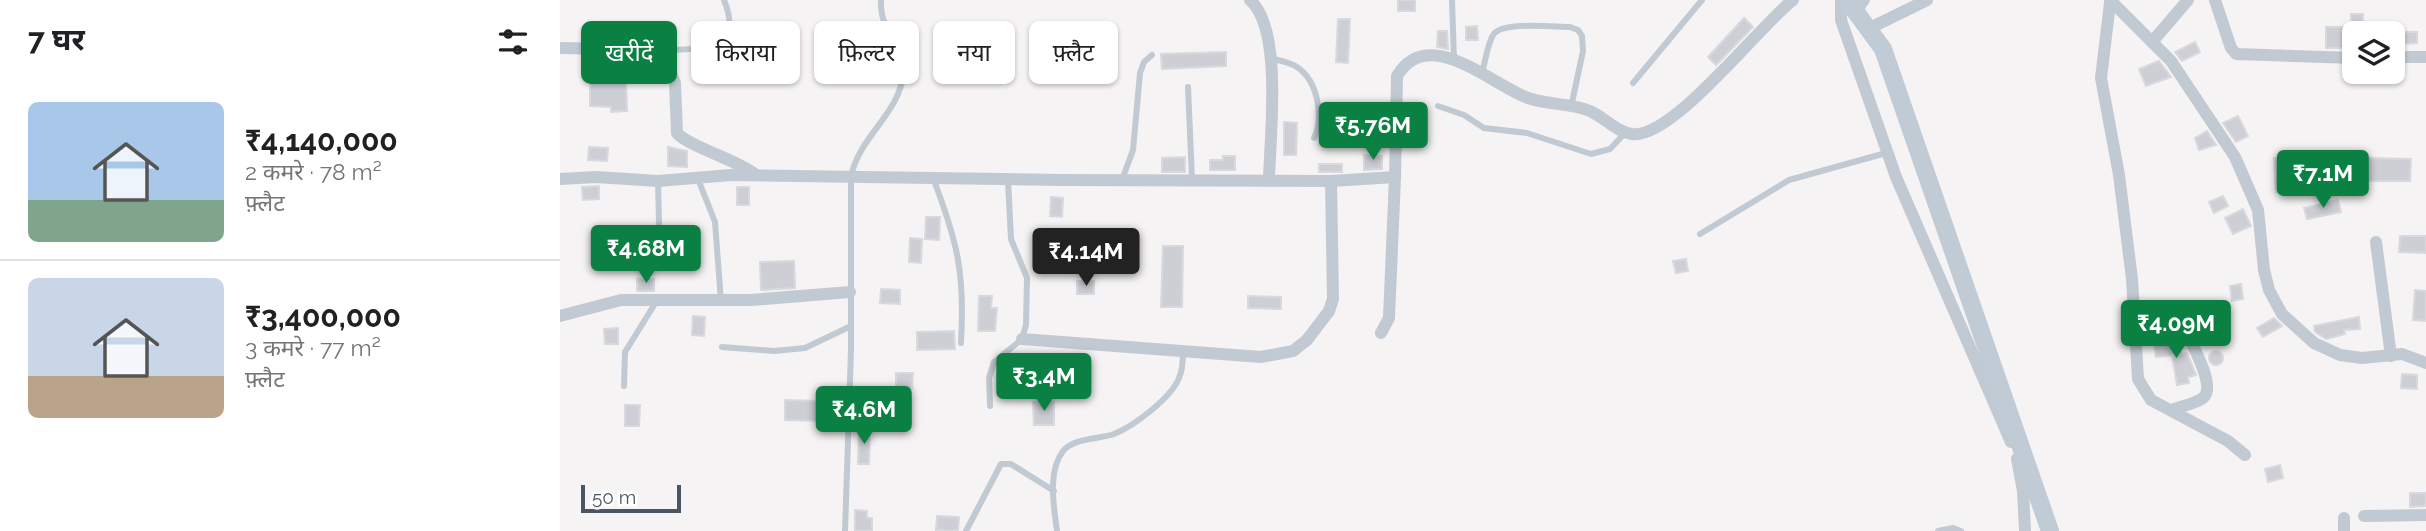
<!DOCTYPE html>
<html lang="hi">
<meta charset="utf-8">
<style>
body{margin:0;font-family:Raleway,"Noto Sans Devanagari",sans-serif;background:#f6f6f6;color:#202124;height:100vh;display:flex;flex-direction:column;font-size:26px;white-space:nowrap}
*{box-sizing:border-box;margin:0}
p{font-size:23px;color:#757577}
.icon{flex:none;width:38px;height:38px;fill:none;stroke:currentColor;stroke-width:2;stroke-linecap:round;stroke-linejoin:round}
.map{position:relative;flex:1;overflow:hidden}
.panel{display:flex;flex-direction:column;background:#fff;width:560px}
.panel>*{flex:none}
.top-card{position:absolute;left:21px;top:21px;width:665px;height:63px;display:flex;gap:14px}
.tools{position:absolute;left:1782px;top:21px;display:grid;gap:14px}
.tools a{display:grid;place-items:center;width:63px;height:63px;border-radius:10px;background:#fff;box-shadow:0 2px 5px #0004;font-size:35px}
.scale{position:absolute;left:21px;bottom:18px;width:100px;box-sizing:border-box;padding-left:7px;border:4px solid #4a5661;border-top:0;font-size:19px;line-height:24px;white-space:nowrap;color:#4a5661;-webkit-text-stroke:5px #fff;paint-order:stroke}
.price{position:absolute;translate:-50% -60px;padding:0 16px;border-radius:7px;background:#0b8043;color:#fff;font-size:23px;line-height:46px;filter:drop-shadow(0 2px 4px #0008)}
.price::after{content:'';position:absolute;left:50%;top:42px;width:21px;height:16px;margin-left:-10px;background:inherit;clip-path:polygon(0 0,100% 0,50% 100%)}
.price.current{background:#222;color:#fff}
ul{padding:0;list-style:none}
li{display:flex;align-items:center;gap:21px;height:175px;padding:0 28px}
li+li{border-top:2px solid #e0e0e0}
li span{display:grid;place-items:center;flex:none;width:196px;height:140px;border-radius:10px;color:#555}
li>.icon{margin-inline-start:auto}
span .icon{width:84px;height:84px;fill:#fffc;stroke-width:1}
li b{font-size:30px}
h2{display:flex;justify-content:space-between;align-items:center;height:84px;padding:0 28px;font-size:30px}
.tag{padding:0 24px;border-radius:10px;background:#fff;box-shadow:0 2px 5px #0004;font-size:24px;line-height:63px}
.tag.current{background:#0b8043;color:#fff}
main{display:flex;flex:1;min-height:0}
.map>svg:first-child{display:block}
</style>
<main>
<section class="panel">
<h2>7 घर<svg class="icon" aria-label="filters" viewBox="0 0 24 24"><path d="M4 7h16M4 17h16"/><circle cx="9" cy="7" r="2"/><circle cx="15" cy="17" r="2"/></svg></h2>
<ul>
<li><span style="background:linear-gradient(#a9c7e8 70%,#7fa58c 0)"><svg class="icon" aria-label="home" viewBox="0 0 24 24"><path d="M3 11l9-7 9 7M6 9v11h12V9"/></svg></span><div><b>₹4,140,000</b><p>2 कमरे · 78 m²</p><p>फ़्लैट</p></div></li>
<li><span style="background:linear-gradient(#c9d6e8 70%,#b9a48a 0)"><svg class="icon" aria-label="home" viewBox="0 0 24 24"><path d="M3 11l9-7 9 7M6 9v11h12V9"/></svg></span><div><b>₹3,400,000</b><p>3 कमरे · 77 m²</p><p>फ़्लैट</p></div></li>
</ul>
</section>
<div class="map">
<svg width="1866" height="531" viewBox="0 0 1866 531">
<rect width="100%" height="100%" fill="#f5f3f3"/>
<g fill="#cdcfd5" stroke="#d7d9de" stroke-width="2">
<rect x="838" y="0" width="17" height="11"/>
<path d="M1791 14H1803L1802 33H1794V48H1766V27H1791Z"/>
<path d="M1184 18 1193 27 1156 65 1148 57Z"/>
<path d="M778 19H790L788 63 776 62Z"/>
<path d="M917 26 918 40H906V27Z"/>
<path d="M878 31H887L888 49 877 47Z"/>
<path d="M1839 32H1857V43L1840 44Z"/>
<path d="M1635 42 1640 52 1622 61 1615 52Z"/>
<path d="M666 52V66L602 69 601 54Z"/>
<path d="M1599 61 1611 77 1586 86 1579 69Z"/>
<path d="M30 71H49V80H66L67 111 51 112V107L30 106Z"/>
<path d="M1678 116 1688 136 1676 142 1663 123Z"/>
<path d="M724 122 737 123 736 155H724Z"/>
<path d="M1647 131 1656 145 1639 150 1635 138Z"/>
<path d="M29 147 48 148 47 161 28 160Z"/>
<path d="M108 147 127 151V167L108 166Z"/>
<path d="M804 155 822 156V169L804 170Z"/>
<path d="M663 156H675V170H650V160H663Z"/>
<path d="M625 157V172H602V158Z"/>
<path d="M1735 157 1736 191 1716 192 1714 158Z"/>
<path d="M1808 158 1851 159 1850 181H1808Z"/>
<rect x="759" y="164" width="23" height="8"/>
<path d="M39 186V199L23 200 22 187Z"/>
<rect x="177" y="187" width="12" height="18"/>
<path d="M1663 196 1668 206 1654 213 1649 202Z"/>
<path d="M491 197 503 198 502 217 490 216Z"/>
<path d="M1778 200 1781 212 1747 219 1744 208Z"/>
<path d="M1683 209 1691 226 1673 234 1665 218Z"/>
<path d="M366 217H380L379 240 365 239Z"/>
<path d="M1840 236H1866V253L1839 252Z"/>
<path d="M350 238 362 239 361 263 349 262Z"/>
<path d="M482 241H496L495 255 482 254Z"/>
<path d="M603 246H623L622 307H601Z"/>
<path d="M1126 259 1128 271 1116 273 1113 261Z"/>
<path d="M234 261 235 288 201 290 200 262Z"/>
<rect x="77" y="279" width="17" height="12"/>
<rect x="517" y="281" width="17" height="13"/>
<path d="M1681 284 1683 299 1672 301 1670 286Z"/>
<path d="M321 289 340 290V304L320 303Z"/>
<path d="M1855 290 1866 291V321L1853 320Z"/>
<path d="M419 296H432L431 308H437L435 331H418Z"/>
<path d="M688 296 721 297V309L688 308Z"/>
<path d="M133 316 145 317 144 336 132 335Z"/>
<path d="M1799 317 1800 329 1784 330 1785 334 1766 339 1755 332 1754 326Z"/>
<path d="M1714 318 1722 326 1703 337 1697 328Z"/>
<path d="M58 328V344H45L44 329Z"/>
<path d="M394 331 395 349 357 350V332Z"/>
<path d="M1619 340 1621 354 1627 353 1636 375 1628 377 1629 383 1617 385 1612 355H1616L1596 357 1594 343Z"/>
<circle cx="1656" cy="358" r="7"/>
<path d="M336 373H353L352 389 336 388Z"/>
<path d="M1842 374 1857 375V389L1841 388Z"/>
<path d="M225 400 260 401V421L225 420Z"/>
<path d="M473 402H494V425H474Z"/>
<path d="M65 405H80L79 426H65Z"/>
<path d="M314 410H333V421H313Z"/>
<path d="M299 428H310L309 464H298Z"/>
<path d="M1720 465 1723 478 1708 482 1705 469Z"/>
<path d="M1850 493H1866V506L1850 507Z"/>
<path d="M295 510 307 511V518H312V531H295Z"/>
<path d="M377 516 399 517 398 531 376 530Z"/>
</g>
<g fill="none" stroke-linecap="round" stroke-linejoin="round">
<g stroke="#c1cad2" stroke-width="6">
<path d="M892 0 894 60"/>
<path d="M101 50C136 49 186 53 164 0"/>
<path d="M711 58C720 61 730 62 737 67 758 81 764 117 754 138"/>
<path d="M922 74C925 62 927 46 933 35 942 21 994 27 1010 27L1018 30 1022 36 1023 51 1011 107"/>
<path d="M1073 83 1142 0"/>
<path d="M628 87 632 179"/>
<path d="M878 106 904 115 924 128 967 133 1031 154 1050 149 1065 133"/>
<path d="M373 178C398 243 405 274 401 343"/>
<path d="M138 179 155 222 161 301"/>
<path d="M562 180 573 150 580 73 584 62 592 55"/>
<path d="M98 181 100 263"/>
<path d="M1140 234 1229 180 1326 153"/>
<path d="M162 347 214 351 245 348 291 326"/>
<path d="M64 386 65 352 96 302"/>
<path d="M430 406 429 378 434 362 462 339 466 325 467 278 451 239 448 180"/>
<path d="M285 531 291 350V176C301 133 340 115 344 70 347 45 319 34 321 0"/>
<path d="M406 531 441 464H451L494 491"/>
<path d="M497 531C494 507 487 472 503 451 513 438 540 439 554 434 574 426 611 398 619 378 623 370 623 360 623 351"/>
<path d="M1378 531 1393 528 1401 531"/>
</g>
<g stroke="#c1cad2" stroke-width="12">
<path d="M690 0C723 29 710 136 709 179"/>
<path d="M1281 0V20L1336 177 1451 442"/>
<path d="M1550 0 1611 61 1675 157 1698 210 1704 270 1709 290 1722 314 1754 343 1780 355 1802 358 1842 354 1866 363"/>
<path d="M1655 0 1671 48 1676 54 1794 58"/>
<path d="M1550 3 1541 78 1559 175 1572 279 1578 379 1591 400 1668 441 1685 455"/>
<path d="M1295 12 1304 0"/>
<path d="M1308 29 1367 0"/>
<path d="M1592 42 1628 0"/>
<path d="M0 48 101 50 115 83 117 133C129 147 176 159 196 175"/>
<path d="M1832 57H1866"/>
<path d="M0 179 36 177 98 181 171 175 502 180 771 181 835 177 837 76C868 24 930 84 968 98 988 105 1010 103 1030 111 1045 118 1055 131 1072 134 1112 140 1200 25 1233 0"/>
<path d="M1816 242 1831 356"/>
<path d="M0 316 61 300H191L290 292"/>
<path d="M1574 325 1638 332 1658 327"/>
<path d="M821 333 829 318 835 177"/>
<path d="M462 339 701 357 733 351 747 340 769 311 773 299 771 181"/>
<path d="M1612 410C1621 406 1635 404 1643 398 1657 387 1632 345 1626 331"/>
<path d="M1457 459 1463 491 1465 531"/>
<path d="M1804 516 1866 515"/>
<path d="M1784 518V531"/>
</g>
<path stroke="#c1cbd6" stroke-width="18" d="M1287 0 1323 49 1490 531"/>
</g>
</svg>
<div class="tools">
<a><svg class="icon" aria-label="layers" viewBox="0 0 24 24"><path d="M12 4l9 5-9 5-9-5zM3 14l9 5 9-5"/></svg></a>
</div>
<div class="scale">50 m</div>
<b class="price" style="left:813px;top:162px">₹5.76M</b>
<b class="price" style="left:1763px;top:210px">₹7.1M</b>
<b class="price" style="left:86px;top:285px">₹4.68M</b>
<b class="price current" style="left:526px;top:288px">₹4.14M</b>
<b class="price" style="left:1616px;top:360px">₹4.09M</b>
<b class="price" style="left:484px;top:413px">₹3.4M</b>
<b class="price" style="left:304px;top:446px">₹4.6M</b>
<div class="top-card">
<a class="tag current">खरीदें</a>
<a class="tag">किराया</a>
<a class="tag">फ़िल्टर</a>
<a class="tag">नया</a>
<a class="tag">फ़्लैट</a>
</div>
</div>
</main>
